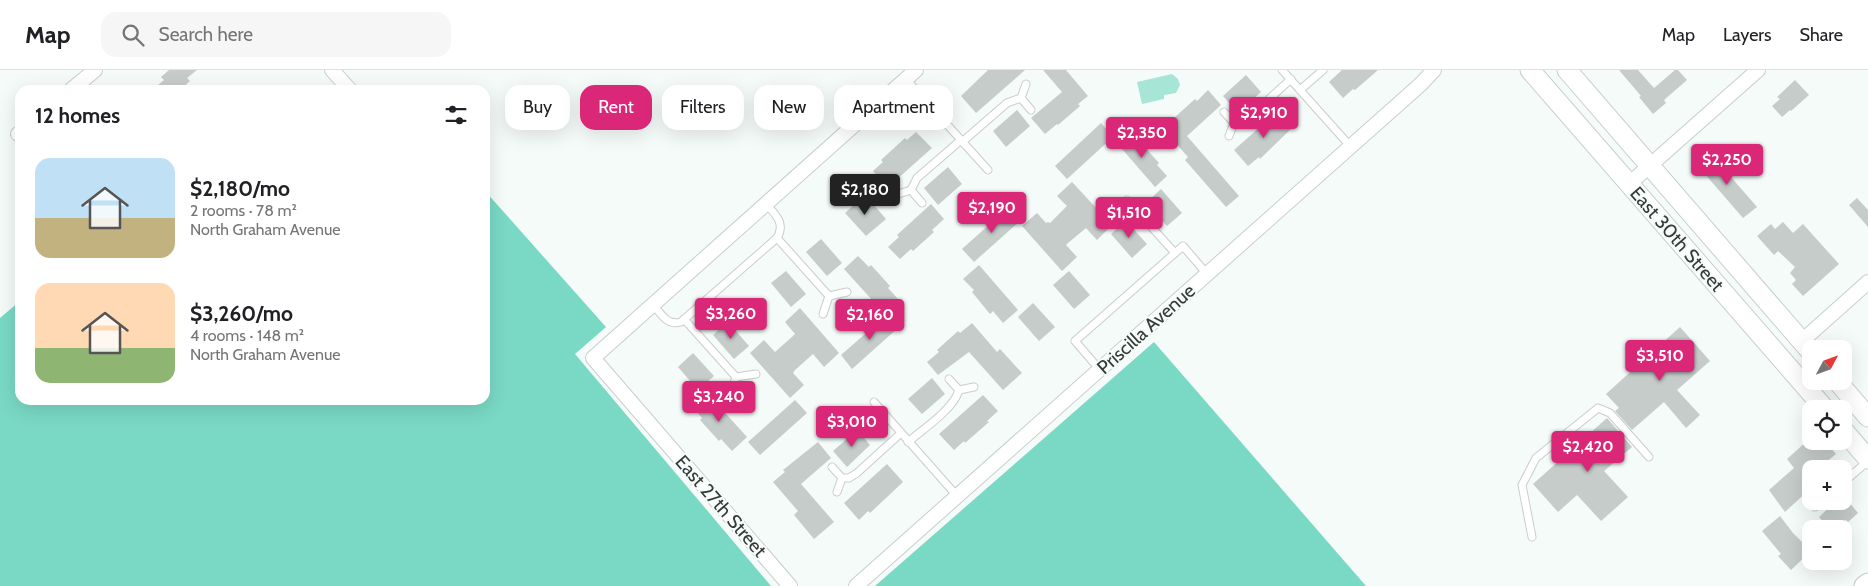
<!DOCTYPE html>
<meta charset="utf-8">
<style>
body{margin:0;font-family:Cabin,sans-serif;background:#f6f6f6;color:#202124;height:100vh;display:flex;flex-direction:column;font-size:19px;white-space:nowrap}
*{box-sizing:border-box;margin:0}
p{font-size:16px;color:#757577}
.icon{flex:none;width:28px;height:28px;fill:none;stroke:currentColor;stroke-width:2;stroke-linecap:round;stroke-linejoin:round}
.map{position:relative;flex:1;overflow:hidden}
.sheet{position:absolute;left:15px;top:15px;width:475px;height:320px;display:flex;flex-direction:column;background:#fff;border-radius:15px;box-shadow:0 5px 20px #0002}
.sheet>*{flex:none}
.guide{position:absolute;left:505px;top:15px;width:475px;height:45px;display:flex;gap:10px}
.needle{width:32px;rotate:49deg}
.tools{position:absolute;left:1802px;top:270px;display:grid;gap:10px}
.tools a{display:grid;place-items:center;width:50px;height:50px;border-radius:10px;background:#fff;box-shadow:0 5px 20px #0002;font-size:25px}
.price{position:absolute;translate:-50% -42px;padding:0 11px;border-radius:5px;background:#db2777;color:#fff;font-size:16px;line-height:32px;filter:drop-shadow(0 1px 2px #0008)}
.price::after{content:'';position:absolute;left:50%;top:30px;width:15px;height:11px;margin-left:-8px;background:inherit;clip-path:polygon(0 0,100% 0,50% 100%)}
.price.on{background:#222;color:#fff}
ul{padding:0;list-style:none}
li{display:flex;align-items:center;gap:15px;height:125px;padding:0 20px}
li span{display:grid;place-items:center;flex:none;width:140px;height:100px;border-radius:15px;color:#555}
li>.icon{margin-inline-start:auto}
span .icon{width:60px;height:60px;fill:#fffc;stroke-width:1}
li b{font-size:21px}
h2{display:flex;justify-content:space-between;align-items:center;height:60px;padding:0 20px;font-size:21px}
.pill{padding:0 18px;border-radius:15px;background:#fff;box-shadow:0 5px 20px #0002;font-size:18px;line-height:45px}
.pill.on{background:#db2777;color:#fff}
header{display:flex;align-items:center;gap:30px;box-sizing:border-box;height:70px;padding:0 25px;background:#fff;border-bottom:1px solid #e0e0e0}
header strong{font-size:24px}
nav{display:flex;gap:28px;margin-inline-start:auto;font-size:18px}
.search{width:350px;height:45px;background:#f6f6f6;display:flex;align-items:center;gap:12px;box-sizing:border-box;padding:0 18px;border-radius:15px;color:#757577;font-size:19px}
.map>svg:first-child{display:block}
</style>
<header>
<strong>Map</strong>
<div class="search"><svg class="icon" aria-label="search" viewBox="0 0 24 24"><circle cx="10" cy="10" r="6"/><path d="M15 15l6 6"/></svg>Search here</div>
<nav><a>Map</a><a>Layers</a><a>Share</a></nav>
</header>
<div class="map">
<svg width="1868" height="516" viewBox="0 0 1868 516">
<rect width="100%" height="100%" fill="#f4fbf9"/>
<path fill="#a7e5d7" d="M1172 4 1178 9 1180 15 1176 23 1164 25V29L1142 34 1137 12Z"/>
<g fill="#79d9c5">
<path d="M485 121 606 257 575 284 771 516H0V248L20 231V330H485Z"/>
<path d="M1154 272 1366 516H875Z"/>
</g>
<g fill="#c5ccca">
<path d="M169 0H197L187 8 190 11 180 20H152L164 10 161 7Z"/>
<path d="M988 0H1025L976 43 961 26Z"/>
<path d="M1043 0H1066L1088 26 1078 34 1080 36 1058 55 1057 54 1045 64 1031 48 1062 22Z"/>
<path d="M1342 0H1378L1355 20 1353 19 1343 28 1329 12Z"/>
<path d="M1619 0H1638L1654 18 1675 0H1678L1687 10 1664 30 1666 33 1653 44 1639 27 1641 26Z"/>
<path d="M1246 5 1261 22 1238 43 1223 26Z"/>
<path d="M1795 10 1809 25 1791 41 1790 40 1782 47 1772 36 1780 29 1777 27Z"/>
<path d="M1208 20 1221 35 1187 66 1239 126 1226 137 1185 90 1188 87 1164 60 1175 50 1174 48 1195 29 1197 31Z"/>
<path d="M1017 40 1030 56 1006 77 993 61Z"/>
<path d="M1278 41 1293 57 1260 89 1259 87 1248 96 1234 80Z"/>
<path d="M1101 53 1113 67 1067 109 1055 96Z"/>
<path d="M916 62 932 78 887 118 873 101 883 92 881 90 905 68 907 70Z"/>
<path d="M1128 62 1138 74 1140 72 1159 93 1157 95 1167 106 1155 117 1116 72Z"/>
<path d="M1711 84 1757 137 1743 148 1697 95Z"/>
<path d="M948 97 962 114 938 135 924 118Z"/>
<path d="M1072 112 1112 155 1097 170 1086 158 1068 173 1066 175 1077 187 1062 201 1022 156 1037 143 1046 153 1048 152 1050 153 1067 136 1057 126Z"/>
<path d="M1161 119 1182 143 1167 156 1146 133Z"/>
<path d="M865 125 886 149 866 166 845 143Z"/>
<path d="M1857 128 1868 140V157L1849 135Z"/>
<path d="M931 134 944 149 932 160 934 162 913 181 911 179 900 189 888 177 899 167 897 165Z"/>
<path d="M1009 137 1021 150 974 192 962 179Z"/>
<path d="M1126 151 1147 174 1132 188 1111 164Z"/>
<path d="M1783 152 1793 163 1803 154 1839 194 1803 226 1792 214 1796 210 1790 203 1795 197 1778 181 1774 185 1757 166 1771 154 1775 159Z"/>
<path d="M821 169 842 193 827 206 806 182Z"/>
<path d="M858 186 869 197 871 195 890 216 888 218 898 229 883 242 844 199Z"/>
<path d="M979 195 1018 240 1003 253 993 241 990 244 972 222 974 220 963 209Z"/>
<path d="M786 201 806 224 791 237 771 213Z"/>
<path d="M1069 201 1090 225 1074 239 1053 215Z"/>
<path d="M1033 233 1055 257 1039 271 1018 247Z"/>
<path d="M800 238 839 283 824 297 813 284 795 300 793 303 804 315 790 328 750 283 764 270 775 282 793 266 795 264 785 252Z"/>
<path d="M888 244 899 257 852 299 841 285Z"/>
<path d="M728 252 749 276 734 289 713 265Z"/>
<path d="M972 253 997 282 1000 279 1022 303 1003 320 969 282 938 305 927 292 939 282 937 280 958 261 960 263Z"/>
<path d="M1680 257 1710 291 1677 320 1700 345 1686 358 1664 332 1632 360 1615 341 1619 338 1606 324Z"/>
<path d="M693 283 714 306 698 320 678 297Z"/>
<path d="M932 308 945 324 922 344 908 329Z"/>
<path d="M705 324 715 336 717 334 747 367 732 381 721 369 719 371 700 350 702 348 692 336Z"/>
<path d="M983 325 998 341 987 351 989 352 965 373 964 371 954 380 939 364Z"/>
<path d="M795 330 807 343 760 385 748 372Z"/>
<path d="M1607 348 1632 377 1604 401 1628 427 1601 451 1577 425 1558 442 1533 414Z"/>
<path d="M857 360 870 375 847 397 833 381Z"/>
<path d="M1807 371H1825L1836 384 1818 399H1811V405L1806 410 1811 418 1785 442 1769 420 1794 398 1787 389Z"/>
<path d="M818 372 831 388 801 414 834 452 814 469 794 445 798 441 773 412 785 402 783 400Z"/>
<path d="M887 394 903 412 870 443 868 441 859 450 844 433Z"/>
<path d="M1836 431H1848L1858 443 1848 452 1846 450 1836 459H1829L1819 447Z"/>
<path d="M1780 446 1793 463 1811 481 1791 500 1778 486 1781 484 1762 461Z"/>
</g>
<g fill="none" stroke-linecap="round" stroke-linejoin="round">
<defs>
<g id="lane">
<path d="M1282 0 1351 77"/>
<path d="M906 9 988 100"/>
<path d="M1300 20 1323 0"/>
<path d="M1021 28 1031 40"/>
<path d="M1021 28 1026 14"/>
<path d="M1224 42 1234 53"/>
<path d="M1234 53 1247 49 1291 9"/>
<path d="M1229 66 1234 53"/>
<path d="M962 72 1007 33 1021 28"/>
<path d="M911 120 917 108 961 70"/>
<path d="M911 120 922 133"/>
<path d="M895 125 911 120"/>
<path d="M1127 130 1175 183"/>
<path d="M777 168 829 226"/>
<path d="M829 226 847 222"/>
<path d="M653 234C661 244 667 256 681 252L777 168C786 153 775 144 766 134"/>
<path d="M823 244 829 226"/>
<path d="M684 249 736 307"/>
<path d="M1100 300 1075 271 1183 176 1207 204"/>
<path d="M736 307 756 304"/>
<path d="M949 309 959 320"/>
<path d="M959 320 974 317"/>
<path d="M730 326 736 307"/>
<path d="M874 332 957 426"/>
<path d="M908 372C923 359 954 339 959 320"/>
<path d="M832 397 842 408"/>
<path d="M842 408H849L857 403 901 363"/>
<path d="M1844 412 1868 391"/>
<path d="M837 422 842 408"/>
<path d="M1815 437 1822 431"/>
<path d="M1532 467 1522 415 1536 388 1598 338 1610 343 1649 387"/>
</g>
<g id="street">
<path d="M332 0 350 20"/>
<path d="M71 20 95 0"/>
<path d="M18 64 20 63"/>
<path d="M1629 114 1758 0"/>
<path d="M1802 271 1868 212"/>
<path d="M790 516 593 288 916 0"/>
<path d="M856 516 1421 14 1434 0"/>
</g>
<g id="secondary">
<path d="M1530 0 1825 339"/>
<path d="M1567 0 1811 282"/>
<path d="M1837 311 1868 347"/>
<path d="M1844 361 1868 389"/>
<path d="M1864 516 1868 513"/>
</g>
</defs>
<use href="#lane" stroke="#c7cecc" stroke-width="9"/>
<use href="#street" stroke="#c7cecc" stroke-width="16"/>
<use href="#secondary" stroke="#c7cecc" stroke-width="21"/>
<use href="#lane" stroke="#fff" stroke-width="7"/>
<use href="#street" stroke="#fff" stroke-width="14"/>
<use href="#secondary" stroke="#fff" stroke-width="19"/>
</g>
<g text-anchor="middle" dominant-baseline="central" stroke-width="4" stroke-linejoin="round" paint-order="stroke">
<g font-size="19" fill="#363938" stroke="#f4fbf9">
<text transform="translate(1677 169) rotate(49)">East 30th Street</text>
<text transform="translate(1146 259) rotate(-42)">Priscilla Avenue</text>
<text transform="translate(721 436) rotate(49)">East 27th Street</text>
</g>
</g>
</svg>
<div class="tools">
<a><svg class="needle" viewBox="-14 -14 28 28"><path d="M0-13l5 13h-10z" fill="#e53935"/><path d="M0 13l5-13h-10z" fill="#757577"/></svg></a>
<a><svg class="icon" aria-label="locate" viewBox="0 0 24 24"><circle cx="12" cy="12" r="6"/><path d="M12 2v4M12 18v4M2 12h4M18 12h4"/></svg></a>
<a>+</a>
<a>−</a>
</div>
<b class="price" style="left:1264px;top:69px">$2,910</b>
<b class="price" style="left:1142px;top:89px">$2,350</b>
<b class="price" style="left:1727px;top:116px">$2,250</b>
<b class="price on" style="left:865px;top:146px">$2,180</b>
<b class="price" style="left:992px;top:164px">$2,190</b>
<b class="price" style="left:1129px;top:169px">$1,510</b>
<b class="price" style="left:731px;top:270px">$3,260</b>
<b class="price" style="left:870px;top:271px">$2,160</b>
<b class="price" style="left:1660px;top:312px">$3,510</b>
<b class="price" style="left:719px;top:353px">$3,240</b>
<b class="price" style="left:852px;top:378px">$3,010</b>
<b class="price" style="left:1588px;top:403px">$2,420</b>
<div class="guide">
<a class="pill">Buy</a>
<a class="pill on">Rent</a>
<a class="pill">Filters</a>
<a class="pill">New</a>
<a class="pill">Apartment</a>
</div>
<section class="sheet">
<h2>12 homes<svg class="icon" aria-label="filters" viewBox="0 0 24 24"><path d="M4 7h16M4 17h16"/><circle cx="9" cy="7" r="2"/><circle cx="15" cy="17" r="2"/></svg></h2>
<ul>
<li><span style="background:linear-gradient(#bfe0f5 60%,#c2b280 0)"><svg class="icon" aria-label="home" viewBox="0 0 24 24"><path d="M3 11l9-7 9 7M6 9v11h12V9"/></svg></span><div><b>$2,180/mo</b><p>2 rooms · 78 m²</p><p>North Graham Avenue</p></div></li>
<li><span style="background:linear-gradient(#ffd9b3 65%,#8fb573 0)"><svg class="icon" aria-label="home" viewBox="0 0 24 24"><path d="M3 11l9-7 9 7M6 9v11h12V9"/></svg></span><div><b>$3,260/mo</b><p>4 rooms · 148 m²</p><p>North Graham Avenue</p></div></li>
</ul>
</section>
</div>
